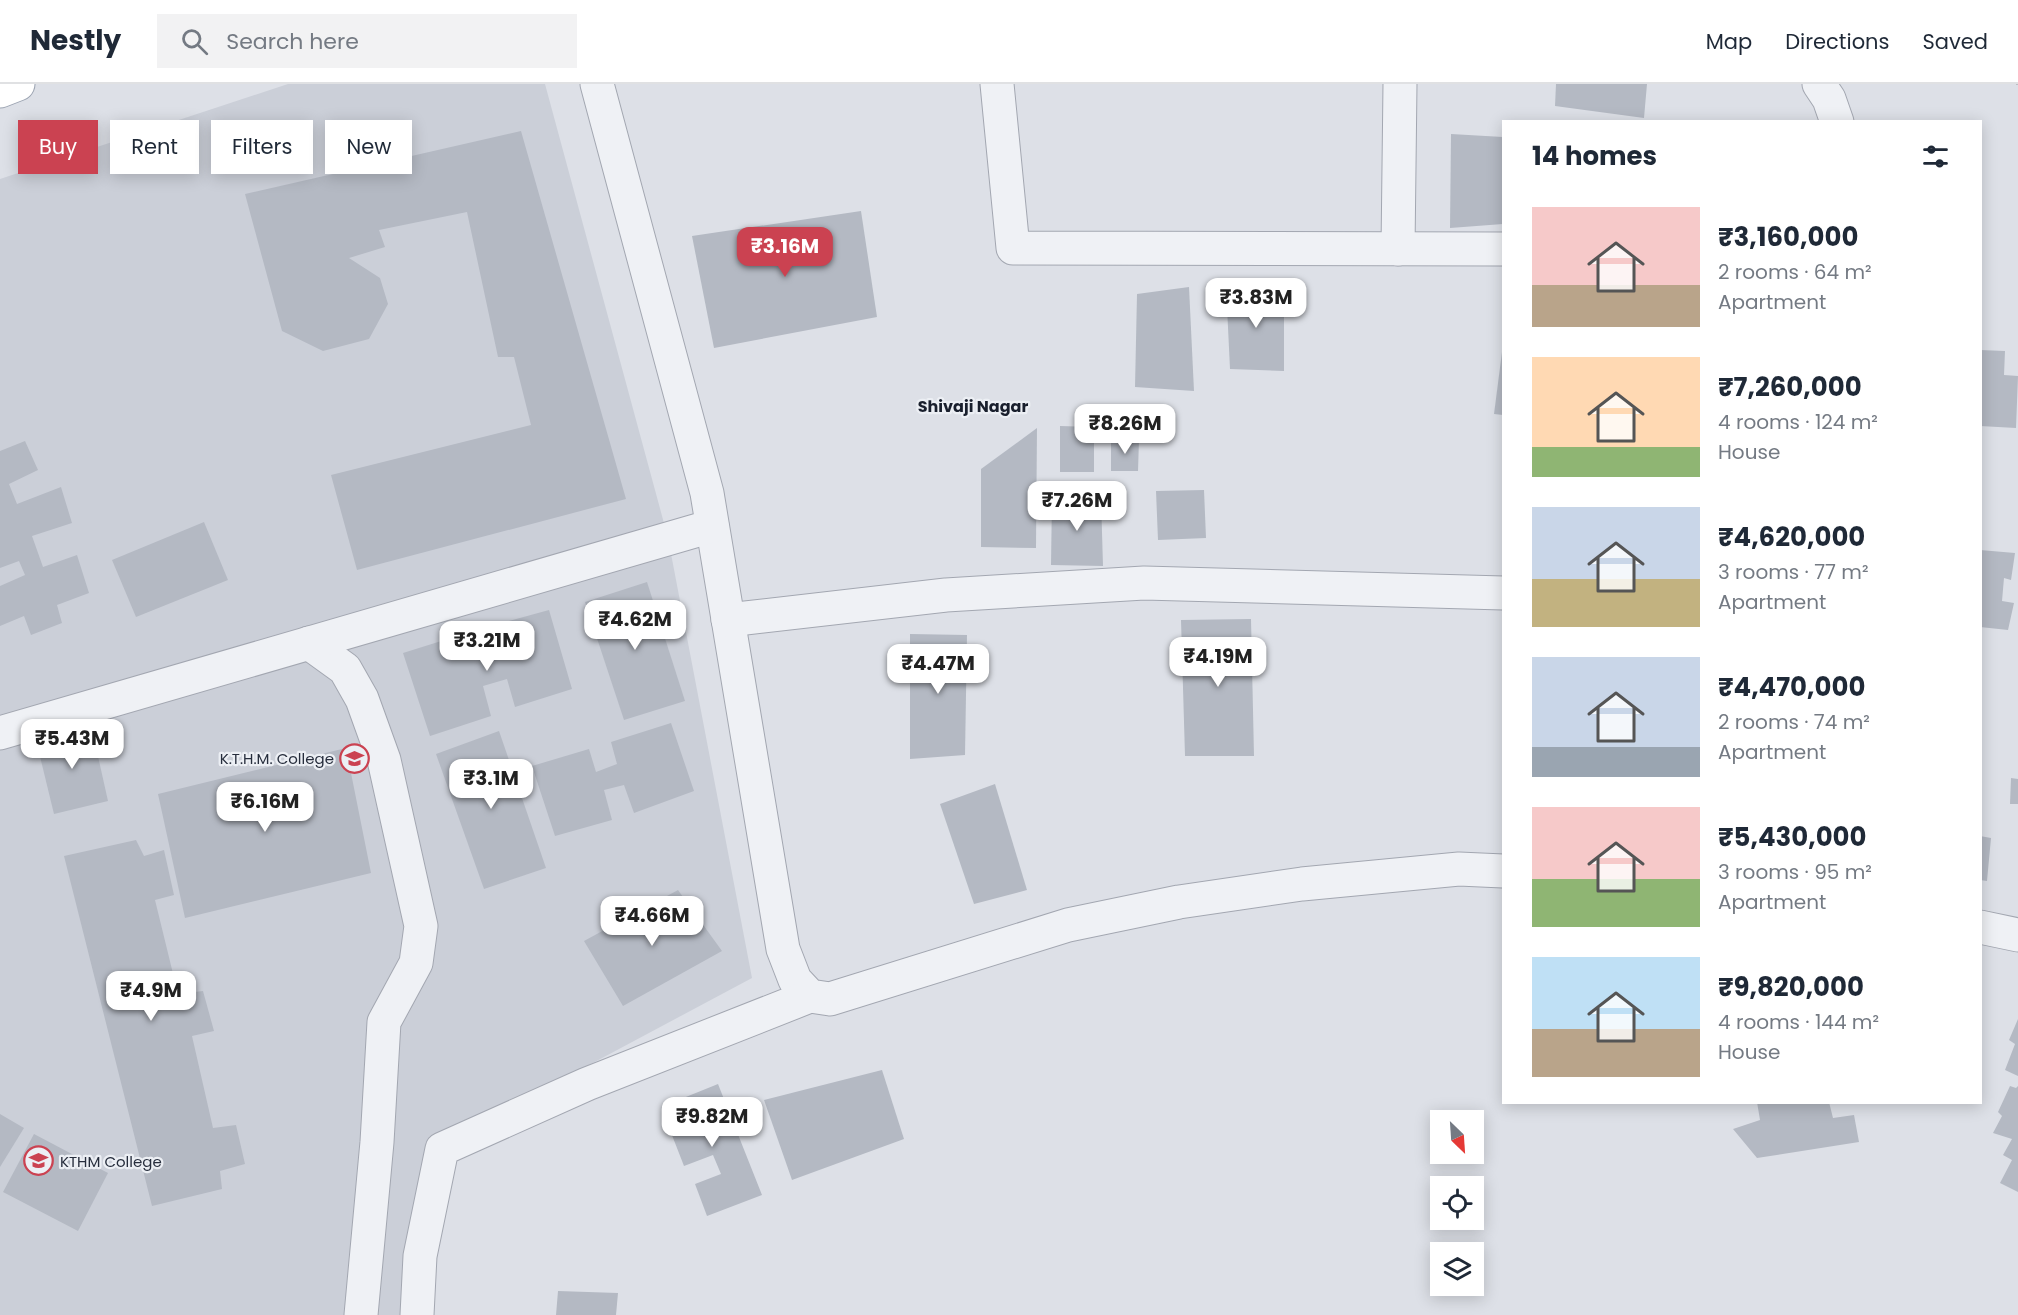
<!DOCTYPE html>
<meta charset="utf-8">
<style>
body{margin:0;font-family:Poppins,sans-serif;background:#f2f2f3;color:#1f2937;height:100vh;display:flex;flex-direction:column;font-size:22px;white-space:nowrap}
*{box-sizing:border-box;margin:0}
p{font-size:20px;color:#747a83}
.icon{flex:none;width:33px;height:33px;fill:none;stroke:currentColor;stroke-width:2;stroke-linecap:round;stroke-linejoin:round}
.map{position:relative;flex:1;overflow:hidden}
.panel{position:absolute;left:1502px;top:36px;width:480px;height:984px;display:flex;flex-direction:column;background:#fff;border-radius:0px;box-shadow:0 3px 15px #0003}
.panel>*{flex:none}
.top-card{position:absolute;left:18px;top:36px;width:570px;height:54px;display:flex;gap:12px}
.needle{width:39px;rotate:155deg}
.controls{position:absolute;left:1430px;top:1026px;display:grid;gap:12px}
.controls a{display:grid;place-items:center;width:54px;height:54px;border-radius:0px;background:#fff;box-shadow:0 3px 15px #0003;font-size:30px}
.price{position:absolute;translate:-50% -51px;padding:0 14px;border-radius:12px;background:#fff;color:#222;font-size:20px;line-height:39px;filter:drop-shadow(0 2px 3px #0008)}
.price::after{content:'';position:absolute;left:50%;top:36px;width:18px;height:14px;margin-left:-9px;background:inherit;clip-path:polygon(0 0,100% 0,50% 100%)}
.price.on{background:#cb4251;color:#fff}
ul{padding:0;list-style:none}
li{display:flex;align-items:center;gap:18px;height:150px;padding:0 30px}
li span{display:grid;place-items:center;flex:none;width:168px;height:120px;border-radius:0px;color:#555}
li>.icon{margin-inline-start:auto}
span .icon{width:72px;height:72px;fill:#fffc;stroke-width:1}
li b{font-size:26px}
h2{display:flex;justify-content:space-between;align-items:center;height:72px;padding:0 30px;font-size:26px}
.tag{padding:0 21px;border-radius:0px;background:#fff;box-shadow:0 3px 15px #0003;font-size:21px;line-height:54px}
.tag.on{background:#cb4251;color:#fff}
header{display:flex;align-items:center;gap:36px;box-sizing:border-box;height:84px;padding:0 30px;background:#fff;border-bottom:2px solid #e0e1e3}
header strong{font-size:28px}
nav{display:flex;gap:33px;margin-inline-start:auto;font-size:21px}
.search{width:420px;height:54px;background:#f2f2f3;display:flex;align-items:center;gap:15px;box-sizing:border-box;padding:0 21px;border-radius:0px;color:#747a83;font-size:22px}
.map>svg:first-child{display:block}
</style>
<header>
<strong>Nestly</strong>
<div class="search"><svg class="icon" aria-label="search" viewBox="0 0 24 24"><circle cx="10" cy="10" r="6"/><path d="M15 15l6 6"/></svg>Search here</div>
<nav><a>Map</a><a>Directions</a><a>Saved</a></nav>
</header>
<div class="map">
<svg width="2018" height="1231" viewBox="0 0 2018 1231">
<rect width="100%" height="100%" fill="#dde0e7"/>
<path fill="#cbcfd8" d="M288 0H545L668 454 752 894 426 1068 415 1231H0V95Z"/>
<g fill="#b4b9c3">
<path d="M1556 0H1647L1644 34 1555 22Z"/>
<path d="M521 47 626 415 357 486 331 391 531 341 514 273H498L467 128 379 146 385 163 349 174 380 194 388 220 369 255 323 267 282 247 245 110Z"/>
<path d="M1451 50 1503 53V140L1450 144Z"/>
<path d="M861 127 877 233 714 264 692 152Z"/>
<path d="M1226 202 1284 208V287L1230 285Z"/>
<path d="M1189 203 1194 307 1135 303 1137 210Z"/>
<path d="M1980 266 2005 267 2004 291 2018 292 2016 344 1980 342Z"/>
<path d="M1502 268 1503 269V331L1494 330Z"/>
<path d="M1060 342 1094 343V388H1060Z"/>
<path d="M1037 344 1036 464 981 463V385Z"/>
<path d="M1111 355 1139 356 1138 387H1111Z"/>
<path d="M25 357 38 386 9 400 17 420 61 403 72 439 32 452 43 483 77 471 89 509 57 521 62 539 31 551 24 532 0 542V502L25 491 19 477 0 484V367Z"/>
<path d="M1204 406 1206 454 1158 456 1156 407Z"/>
<path d="M1101 414 1103 482 1051 481 1052 415Z"/>
<path d="M204 438 228 496 136 533 112 476Z"/>
<path d="M1980 466 2015 469 2011 496 2004 494 2002 517 2014 519 2008 546 1980 543Z"/>
<path d="M647 498 685 617 624 636 585 518Z"/>
<path d="M549 526 572 605 515 623 507 595 483 602 491 632 430 652 403 569 470 548 477 573 498 567 491 542Z"/>
<path d="M1251 535 1254 672H1185L1181 536Z"/>
<path d="M910 550 967 551 965 671 910 675Z"/>
<path d="M671 639 694 707 634 729 624 701 604 706 612 736 555 752 532 682 589 665 596 688 617 680 611 658Z"/>
<path d="M91 641 108 717 54 730 36 656Z"/>
<path d="M499 647 546 784 484 805 436 670Z"/>
<path d="M346 664 371 789 185 834 158 710Z"/>
<path d="M2011 694 2018 695V720H2010Z"/>
<path d="M995 700 1027 806 974 820 940 720Z"/>
<path d="M1980 752 1991 754 1987 797 1980 796Z"/>
<path d="M136 756 144 772 164 766 174 811 155 816 178 910 203 907 214 947 192 952 213 1044 236 1041 245 1080 220 1087 222 1105 152 1122 64 772Z"/>
<path d="M678 806 722 867 623 922 584 857Z"/>
<path d="M2018 935V992L2005 986 2015 960 2009 956Z"/>
<path d="M882 986 904 1055 792 1096 764 1016Z"/>
<path d="M718 1000 762 1111 707 1132 695 1100 721 1090 713 1071 684 1082 661 1023Z"/>
<path d="M2010 1002 2016 1004 2018 1002V1108L2000 1099 2012 1076 2003 1071 2012 1055 1993 1049 2002 1032 1998 1028Z"/>
<path d="M1757 1018H1829L1833 1034 1854 1031 1859 1058 1757 1074 1733 1045 1760 1036Z"/>
<path d="M0 1030 24 1044 0 1083Z"/>
<path d="M34 1050 108 1089 78 1147 3 1108Z"/>
<path d="M558 1207 618 1209 616 1231H556Z"/>
</g>
<g fill="none" stroke-linecap="round" stroke-linejoin="round">
<defs>
<g id="minor">
<path d="M597 0 707 409 783 865 795 896 810 912 830 915 1068 841 1179 818 1302 800 1459 785 1503 787"/>
<path d="M997 0 1013 164 1503 165"/>
<path d="M1819 0 1829 15 1837 38"/>
<path d="M1398 165 1400 0"/>
<path d="M728 536 946 511 1144 499 1503 509"/>
<path d="M309 559 345 585 362 615 384 676 421 842 416 879 384 938 377 1058 361 1231"/>
<path d="M0 649 712 442"/>
<path d="M1980 843 2018 851"/>
<path d="M417 1231 420 1172 442 1065 587 1000 810 912"/>
</g>
<path id="major" d="M0 7 18 0"/>
</defs>
<use href="#minor" stroke="#a3a7b1" stroke-width="35"/>
<use href="#major" stroke="#9ca4b2" stroke-width="35"/>
<path stroke="#bbbec5" stroke-width="4" stroke-dasharray="4.5 4.5" stroke-linecap="butt" d="M2018 0V1"/>
<use href="#minor" stroke="#eff1f5" stroke-width="33"/>
<use href="#major" stroke="#fff" stroke-width="33"/>
</g>
<defs>
<symbol id="school-ring" viewBox="-11 -11 22 22"><circle r="9.5" fill="#eceff4" stroke="#cb4251" stroke-width="1.5"/><path d="M0-5L7-2L0 1L-7-2ZM-4 1L0 2.5L4 1V4Q0 6-4 4Z" fill="#cb4251"/></symbol>
<symbol id="university-ring" viewBox="-11 -11 22 22"><circle r="9.5" fill="#eceff4" stroke="#cb4251" stroke-width="1.5"/><path d="M0-5L7-2L0 1L-7-2ZM-4 1L0 2.5L4 1V4Q0 6-4 4Z" fill="#cb4251"/></symbol>
</defs>
<g fill-rule="evenodd">
<use href="#school-ring" x="338" y="658" width="33" height="33"/>
<use href="#university-ring" x="22" y="1060" width="33" height="33"/>
</g>
<g text-anchor="middle" dominant-baseline="central" stroke-width="4.5" stroke-linejoin="round" paint-order="stroke">
<g font-size="15" fill="#272e3d" stroke="#eceff4" text-anchor="end">
<text x="334" y="674">K.T.H.M. College</text>
<text x="60" y="1077" text-anchor="start">KTHM College</text>
</g>
<g font-size="16" font-weight="bold" fill="#191f2d" stroke="#eceff4">
<text x="973" y="322">Shivaji Nagar</text>
</g>
</g>
</svg>
<div class="controls">
<a><svg class="needle" viewBox="-14 -14 28 28"><path d="M0-13l5 13h-10z" fill="#e53935"/><path d="M0 13l5-13h-10z" fill="#747a83"/></svg></a>
<a><svg class="icon" aria-label="locate" viewBox="0 0 24 24"><circle cx="12" cy="12" r="6"/><path d="M12 2v4M12 18v4M2 12h4M18 12h4"/></svg></a>
<a><svg class="icon" aria-label="layers" viewBox="0 0 24 24"><path d="M12 4l9 5-9 5-9-5zM3 14l9 5 9-5"/></svg></a>
</div>
<b class="price on" style="left:785px;top:194px">₹3.16M</b>
<b class="price" style="left:1256px;top:245px">₹3.83M</b>
<b class="price" style="left:1125px;top:371px">₹8.26M</b>
<b class="price" style="left:1077px;top:448px">₹7.26M</b>
<b class="price" style="left:635px;top:567px">₹4.62M</b>
<b class="price" style="left:487px;top:588px">₹3.21M</b>
<b class="price" style="left:1218px;top:604px">₹4.19M</b>
<b class="price" style="left:938px;top:611px">₹4.47M</b>
<b class="price" style="left:72px;top:686px">₹5.43M</b>
<b class="price" style="left:491px;top:726px">₹3.1M</b>
<b class="price" style="left:265px;top:749px">₹6.16M</b>
<b class="price" style="left:652px;top:863px">₹4.66M</b>
<b class="price" style="left:151px;top:938px">₹4.9M</b>
<b class="price" style="left:712px;top:1064px">₹9.82M</b>
<div class="top-card">
<a class="tag on">Buy</a>
<a class="tag">Rent</a>
<a class="tag">Filters</a>
<a class="tag">New</a>
</div>
<section class="panel">
<h2>14 homes<svg class="icon" aria-label="filters" viewBox="0 0 24 24"><path d="M4 7h16M4 17h16"/><circle cx="9" cy="7" r="2"/><circle cx="15" cy="17" r="2"/></svg></h2>
<ul>
<li><span style="background:linear-gradient(#f6c9c9 65%,#b9a48a 0)"><svg class="icon" aria-label="home" viewBox="0 0 24 24"><path d="M3 11l9-7 9 7M6 9v11h12V9"/></svg></span><div><b>₹3,160,000</b><p>2 rooms · 64 m²</p><p>Apartment</p></div></li>
<li><span style="background:linear-gradient(#ffd9b3 75%,#8fb573 0)"><svg class="icon" aria-label="home" viewBox="0 0 24 24"><path d="M3 11l9-7 9 7M6 9v11h12V9"/></svg></span><div><b>₹7,260,000</b><p>4 rooms · 124 m²</p><p>House</p></div></li>
<li><span style="background:linear-gradient(#c9d6e8 60%,#c2b280 0)"><svg class="icon" aria-label="home" viewBox="0 0 24 24"><path d="M3 11l9-7 9 7M6 9v11h12V9"/></svg></span><div><b>₹4,620,000</b><p>3 rooms · 77 m²</p><p>Apartment</p></div></li>
<li><span style="background:linear-gradient(#c9d6e8 75%,#9aa5b1 0)"><svg class="icon" aria-label="home" viewBox="0 0 24 24"><path d="M3 11l9-7 9 7M6 9v11h12V9"/></svg></span><div><b>₹4,470,000</b><p>2 rooms · 74 m²</p><p>Apartment</p></div></li>
<li><span style="background:linear-gradient(#f6c9c9 60%,#8fb573 0)"><svg class="icon" aria-label="home" viewBox="0 0 24 24"><path d="M3 11l9-7 9 7M6 9v11h12V9"/></svg></span><div><b>₹5,430,000</b><p>3 rooms · 95 m²</p><p>Apartment</p></div></li>
<li><span style="background:linear-gradient(#bfe0f5 60%,#b9a48a 0)"><svg class="icon" aria-label="home" viewBox="0 0 24 24"><path d="M3 11l9-7 9 7M6 9v11h12V9"/></svg></span><div><b>₹9,820,000</b><p>4 rooms · 144 m²</p><p>House</p></div></li>
</ul>
</section>
</div>
